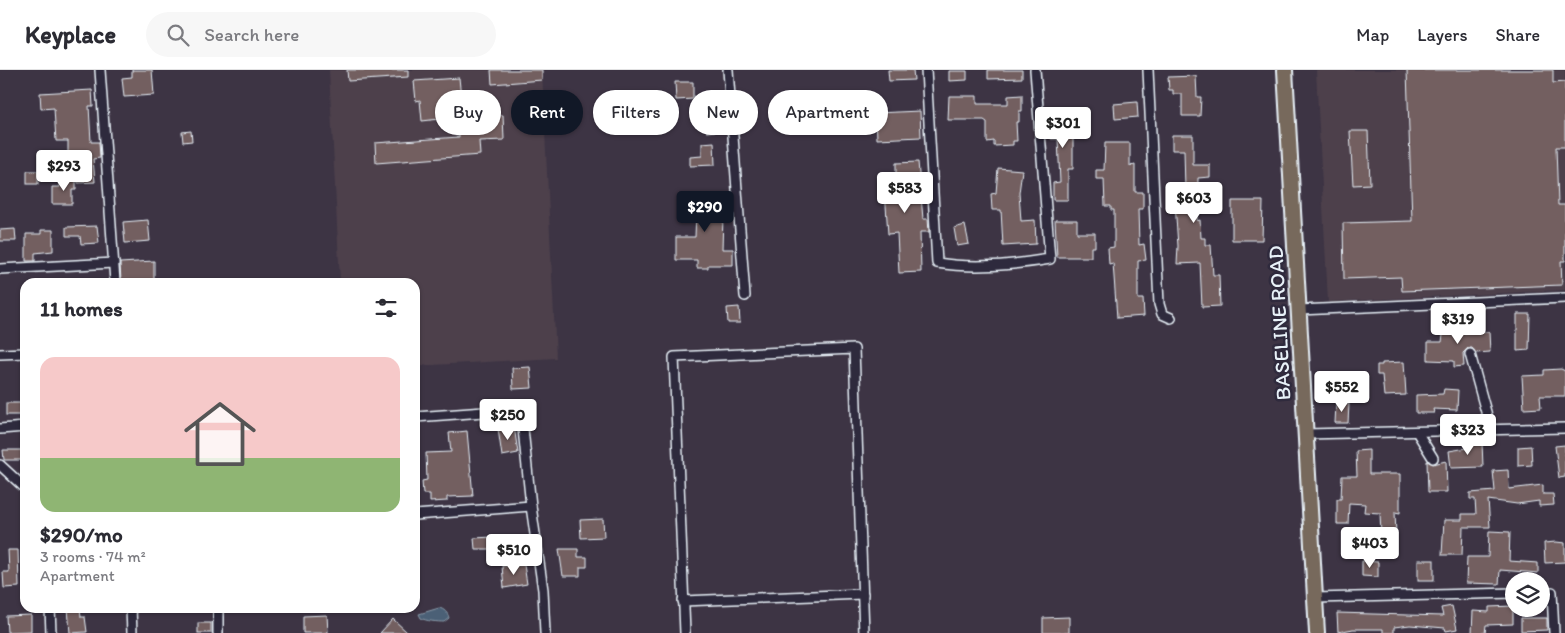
<!DOCTYPE html>
<meta charset="utf-8">
<style>
body{margin:0;font-family:Itim,sans-serif;background:#f7f7f7;color:#2b2b33;height:100vh;display:flex;flex-direction:column;font-size:19px;white-space:nowrap}
*{box-sizing:border-box;margin:0}
p{font-size:16px;color:#7c7c81}
.icon{flex:none;width:28px;height:28px;fill:none;stroke:currentColor;stroke-width:2;stroke-linecap:round;stroke-linejoin:round}
.map{position:relative;flex:1;overflow:hidden}
.side{position:absolute;left:20px;top:208px;width:400px;height:335px;display:flex;flex-direction:column;background:#fff;border-radius:15px;box-shadow:0 1px 4px #0004}
.side>*{flex:none}
.banner{position:absolute;left:435px;top:20px;width:475px;height:45px;display:flex;gap:10px}
.fabs{position:absolute;left:1505px;top:502px;display:grid;gap:10px}
.fabs a{display:grid;place-items:center;width:45px;height:45px;border-radius:50%;background:#fff;box-shadow:0 1px 4px #0004;font-size:25px}
.price{position:absolute;translate:-50% -42px;padding:0 11px;border-radius:5px;background:#fff;color:#222;font-size:16px;line-height:32px;filter:drop-shadow(0 1px 2px #0008)}
.price::after{content:'';position:absolute;left:50%;top:30px;width:15px;height:11px;margin-left:-8px;background:inherit;clip-path:polygon(0 0,100% 0,50% 100%)}
.price.active{background:#111827;color:#fff}
ul{padding:0;list-style:none}
li{display:grid;align-content:center;gap:10px;height:265px;padding:0 20px}
li span{display:grid;place-items:center;height:155px;border-radius:15px;color:#555}
li>.icon{margin-inline-start:auto}
span .icon{width:90px;height:90px;fill:#fffc;stroke-width:1}
li b{font-size:21px}
h2{display:flex;justify-content:space-between;align-items:center;height:60px;padding:0 20px;font-size:21px}
.pill{padding:0 18px;border-radius:22px;background:#fff;box-shadow:0 1px 4px #0004;font-size:18px;line-height:45px}
.pill.active{background:#111827;color:#fff}
header{display:flex;align-items:center;gap:30px;box-sizing:border-box;height:70px;padding:0 25px;background:#fff;border-bottom:1px solid #e1e1e2}
header strong{font-size:24px}
nav{display:flex;gap:28px;margin-inline-start:auto;font-size:18px}
.search{width:350px;height:45px;background:#f7f7f7;display:flex;align-items:center;gap:12px;box-sizing:border-box;padding:0 18px;border-radius:28px;color:#7c7c81;font-size:19px}
.map>svg:first-child{display:block}
</style>
<header>
<strong>Keyplace</strong>
<div class="search"><svg class="icon" aria-label="search" viewBox="0 0 24 24"><circle cx="10" cy="10" r="6"/><path d="M15 15l6 6"/></svg>Search here</div>
<nav><a>Map</a><a>Layers</a><a>Share</a></nav>
</header>
<div class="map">
<svg width="1565" height="563" viewBox="0 0 1565 563">
<rect width="100%" height="100%" fill="#3d3444"/>
<filter id="ink" filterUnits="userSpaceOnUse"><feTurbulence type="fractalNoise" baseFrequency=".02" numOctaves="2"/><feDisplacementMap in="SourceGraphic" scale="10" xChannelSelector="R" yChannelSelector="G"/><feConvolveMatrix kernelMatrix="1 2 1 2 8 2 1 2 1" color-interpolation-filters="sRGB"/></filter>
<g filter="url(#ink)">
<g fill="#4d414c">
<path d="M329 0H542L556 288 415 296V212H340Z"/>
<path d="M1316 0H1565V220L1328 232Z"/>
</g>
<path fill="#4b6176" stroke="#8a9baa" d="M439 538C444 539 448 543 449 548L444 552C438 552 425 551 421 548L419 544Z"/>
<g fill="#735e60" stroke="#e8f1f8">
<path d="M132 0H152L154 25 124 27 122 8 132 7Z"/>
<path d="M347 0H408V7L348 11Z"/>
<path d="M491 0H542V10L492 14Z"/>
<path d="M888 0H913L914 10 889 11Z"/>
<path d="M988 0H1022V8L988 9Z"/>
<path d="M1407 0H1553V13L1565 12V77H1556L1558 135H1565V191H1561L1562 215 1402 221 1401 207 1344 209 1343 153 1412 151Z"/>
<path d="M949 1H967V10L949 11Z"/>
<path d="M1196 6 1197 27H1201L1200 46H1182V24H1173V20H1169L1168 7Z"/>
<path d="M459 8 461 27 455 28 457 47 422 51 420 30 416 31 414 11Z"/>
<path d="M675 12H693V29L676 30Z"/>
<path d="M92 20 93 36H89L91 72H99L100 88 93 89 95 112 78 113 77 89 68 90V71H56L54 38 41 39 40 23Z"/>
<path d="M1022 25V41H1019V52H1016L1017 71H1013V75L994 76V71L987 72V52L984 50H948L949 26H977V34H1008V26Z"/>
<path d="M1137 32 1138 47 1115 49 1114 34Z"/>
<path d="M725 37 726 60 707 62 705 38Z"/>
<path d="M1073 39V99H1068V130H1053V113L1060 112 1058 69H1051L1050 40Z"/>
<path d="M920 41 921 67 877 69 876 43Z"/>
<path d="M477 45H503L504 70 479 71 480 85 376 93 375 73 459 67 458 46Z"/>
<path d="M191 61 192 71 183 72 182 62Z"/>
<path d="M1350 61H1368L1370 114 1353 115Z"/>
<path d="M1172 65H1193V95H1210V107L1198 108 1197 151 1200 150 1201 168H1205V175H1211L1213 205H1219L1220 236 1202 237 1200 193 1177 194 1178 176 1174 119H1185L1184 80H1172Z"/>
<path d="M714 72 715 95 690 96V87L702 86V73Z"/>
<path d="M1105 73H1130V96L1135 95V122H1143V139H1138L1139 175 1144 174 1146 190 1138 191V229H1143L1144 246 1117 248 1113 193 1109 194 1108 178 1114 177V140H1111V136H1105L1104 109H1096V100H1104Z"/>
<path d="M918 92 923 149H928L929 162H920L921 202 899 203 897 163 888 164 885 121H879L878 105 896 104V93Z"/>
<path d="M998 98 1022 100 1019 123 1021 151 1035 150 1036 174 1003 176 1001 140H992L991 124 996 123Z"/>
<rect x="27" y="101" width="11" height="13"/>
<path d="M60 109H76V120H72V134H52V117H60Z"/>
<path d="M680 128 729 129V147H723L722 179H733V195H708V198H697V190H676V167H695L696 141 679 140Z"/>
<path d="M1232 131H1263L1262 170H1232Z"/>
<path d="M148 150 150 171 125 173 123 152Z"/>
<path d="M1055 150H1077V163H1095V177H1091V187H1057Z"/>
<path d="M965 155 969 174 957 176 954 158Z"/>
<path d="M97 156 99 173 81 174 80 166H66V157Z"/>
<path d="M15 159 16 171H0V160Z"/>
<path d="M41 160H53V181L35 183V191H26V164H41Z"/>
<path d="M154 191V212H121L120 193Z"/>
<path d="M739 237 740 253H728L727 238Z"/>
<path d="M1517 244H1530L1529 280 1517 281Z"/>
<path d="M1445 251H1458L1457 260H1461V263L1489 262 1490 282 1476 283 1472 278H1468L1463 283 1464 296 1454 297V291L1428 290V272H1442Z"/>
<path d="M1404 292 1406 325 1384 326 1382 305H1377V295H1382V293Z"/>
<path d="M530 297 532 318 513 319 512 298Z"/>
<path d="M1561 299 1565 301V326H1540L1541 338 1524 339 1522 306 1544 305V300Z"/>
<path d="M1444 319 1458 320 1457 340 1433 339 1434 343H1416V325L1443 324Z"/>
<rect x="6" y="333" width="19" height="12"/>
<path d="M1336 334H1349L1348 353H1335Z"/>
<path d="M514 356 518 383 502 386 498 359Z"/>
<path d="M467 361 473 426 447 427V431L430 432V424H423L422 411 427 410 426 383 451 382 449 363Z"/>
<path d="M1467 372H1482L1483 397 1451 398 1449 381 1467 378Z"/>
<path d="M1565 375V407L1559 408 1555 376Z"/>
<path d="M1531 376 1532 395 1518 396V377Z"/>
<path d="M3 380H25V390H4Z"/>
<path d="M1369 380V404H1400V443L1395 442 1396 465H1381L1380 443 1364 442 1365 434 1349 433 1348 454H1337V429H1341L1342 406H1357L1356 381Z"/>
<path d="M1427 391 1433 394 1446 391 1447 422H1428Z"/>
<path d="M1508 400 1509 419 1543 415V424H1553L1554 435 1539 436V431L1517 434 1488 430 1490 457H1463L1462 485H1442L1444 450H1462V444H1476L1475 429H1470V423L1495 421 1493 401Z"/>
<path d="M603 449 604 467 581 468 580 450Z"/>
<path d="M1489 461 1510 462 1509 491 1538 493V503L1500 500 1499 514 1466 513 1467 487H1488Z"/>
<path d="M493 467V479H475L474 468Z"/>
<path d="M1556 472 1565 473V492L1545 493 1544 473Z"/>
<path d="M559 479H578V487H587V497H580V506H563Z"/>
<path d="M8 480H18L19 517 4 518 3 502H9Z"/>
<rect x="1418" y="490" width="16" height="20"/>
<path d="M1362 491 1378 492V507L1362 506Z"/>
<path d="M524 495 527 514 504 518 502 496Z"/>
<path d="M1452 536 1457 559 1446 561 1445 558 1410 555 1394 557V563H1383V559H1353L1338 562 1337 543 1443 546 1441 538Z"/>
<path d="M1513 536V554L1486 555 1485 563H1472L1473 541 1489 542V537Z"/>
<path d="M68 538H80L81 547H85L87 562 70 563Z"/>
<path d="M31 545V561L7 562 6 546Z"/>
<path d="M327 545 328 563H303V546Z"/>
<path d="M1069 547V563H1043V548Z"/>
<path d="M1521 548H1547V560L1521 561Z"/>
<path d="M393 549 408 563H380Z"/>
<rect x="198" y="553" width="13" height="10"/>
</g>
<g fill="none" stroke-linecap="round" stroke-linejoin="round">
<defs>
<g id="street">
<path d="M100 0 115 212"/>
<path d="M728 0 745 226"/>
<path d="M926 0 937 193C975 199 1012 195 1050 189L1035 0"/>
<path d="M1148 0 1159 234 1162 244 1171 248"/>
<path d="M0 199 114 193"/>
<path d="M1299 240 1565 228"/>
<path d="M0 284 25 283"/>
<path d="M1470 284 1491 360"/>
<path d="M415 347 512 340 522 349 531 436 543 520 545 563"/>
<path d="M0 359 25 357"/>
<path d="M1417 362 1433 388"/>
<path d="M1306 364 1565 358"/>
<path d="M0 395 25 418"/>
<path d="M415 445 531 436"/>
<path d="M1541 522H1552L1554 563"/>
<path d="M1315 528 1514 523"/>
<path d="M683 531 863 524"/>
<path d="M50 538 51 563"/>
<path d="M131 538 132 563"/>
<path d="M218 538V563"/>
<path d="M685 563 674 287 854 279 864 563"/>
</g>
<path id="primary" d="M1285 0 1317 563"/>
</defs>
<use href="#street" stroke="#e8f1f8" stroke-width="12"/>
<use href="#primary" stroke="#e8f1f8" stroke-width="18"/>
<use href="#street" stroke="#2f2a3d" stroke-width="9"/>
<use href="#primary" stroke="#77695c" stroke-width="14"/>
</g>
</g>
<g text-anchor="middle" dominant-baseline="central" stroke-width="5" stroke-linejoin="round" paint-order="stroke">
<g font-size="21" fill="#e8f1f8" stroke="#2f2a3d">
<text transform="translate(1279 253) rotate(-93)">BASELINE ROAD</text>
</g>
</g>
</svg>
<div class="fabs">
<a><svg class="icon" aria-label="layers" viewBox="0 0 24 24"><path d="M12 4l9 5-9 5-9-5zM3 14l9 5 9-5"/></svg></a>
</div>
<b class="price" style="left:1063px;top:79px">$301</b>
<b class="price" style="left:64px;top:122px">$293</b>
<b class="price" style="left:905px;top:144px">$583</b>
<b class="price" style="left:1194px;top:154px">$603</b>
<b class="price active" style="left:705px;top:163px">$290</b>
<b class="price" style="left:1458px;top:275px">$319</b>
<b class="price" style="left:1342px;top:343px">$552</b>
<b class="price" style="left:508px;top:371px">$250</b>
<b class="price" style="left:1468px;top:386px">$323</b>
<b class="price" style="left:1370px;top:499px">$403</b>
<b class="price" style="left:514px;top:506px">$510</b>
<div class="banner">
<a class="pill">Buy</a>
<a class="pill active">Rent</a>
<a class="pill">Filters</a>
<a class="pill">New</a>
<a class="pill">Apartment</a>
</div>
<section class="side">
<h2>11 homes<svg class="icon" aria-label="filters" viewBox="0 0 24 24"><path d="M4 7h16M4 17h16"/><circle cx="9" cy="7" r="2"/><circle cx="15" cy="17" r="2"/></svg></h2>
<ul>
<li><span style="background:linear-gradient(#f6c9c9 65%,#8fb573 0)"><svg class="icon" aria-label="home" viewBox="0 0 24 24"><path d="M3 11l9-7 9 7M6 9v11h12V9"/></svg></span><div><b>$290/mo</b><p>3 rooms · 74 m²</p><p>Apartment</p></div></li>
</ul>
</section>
</div>
